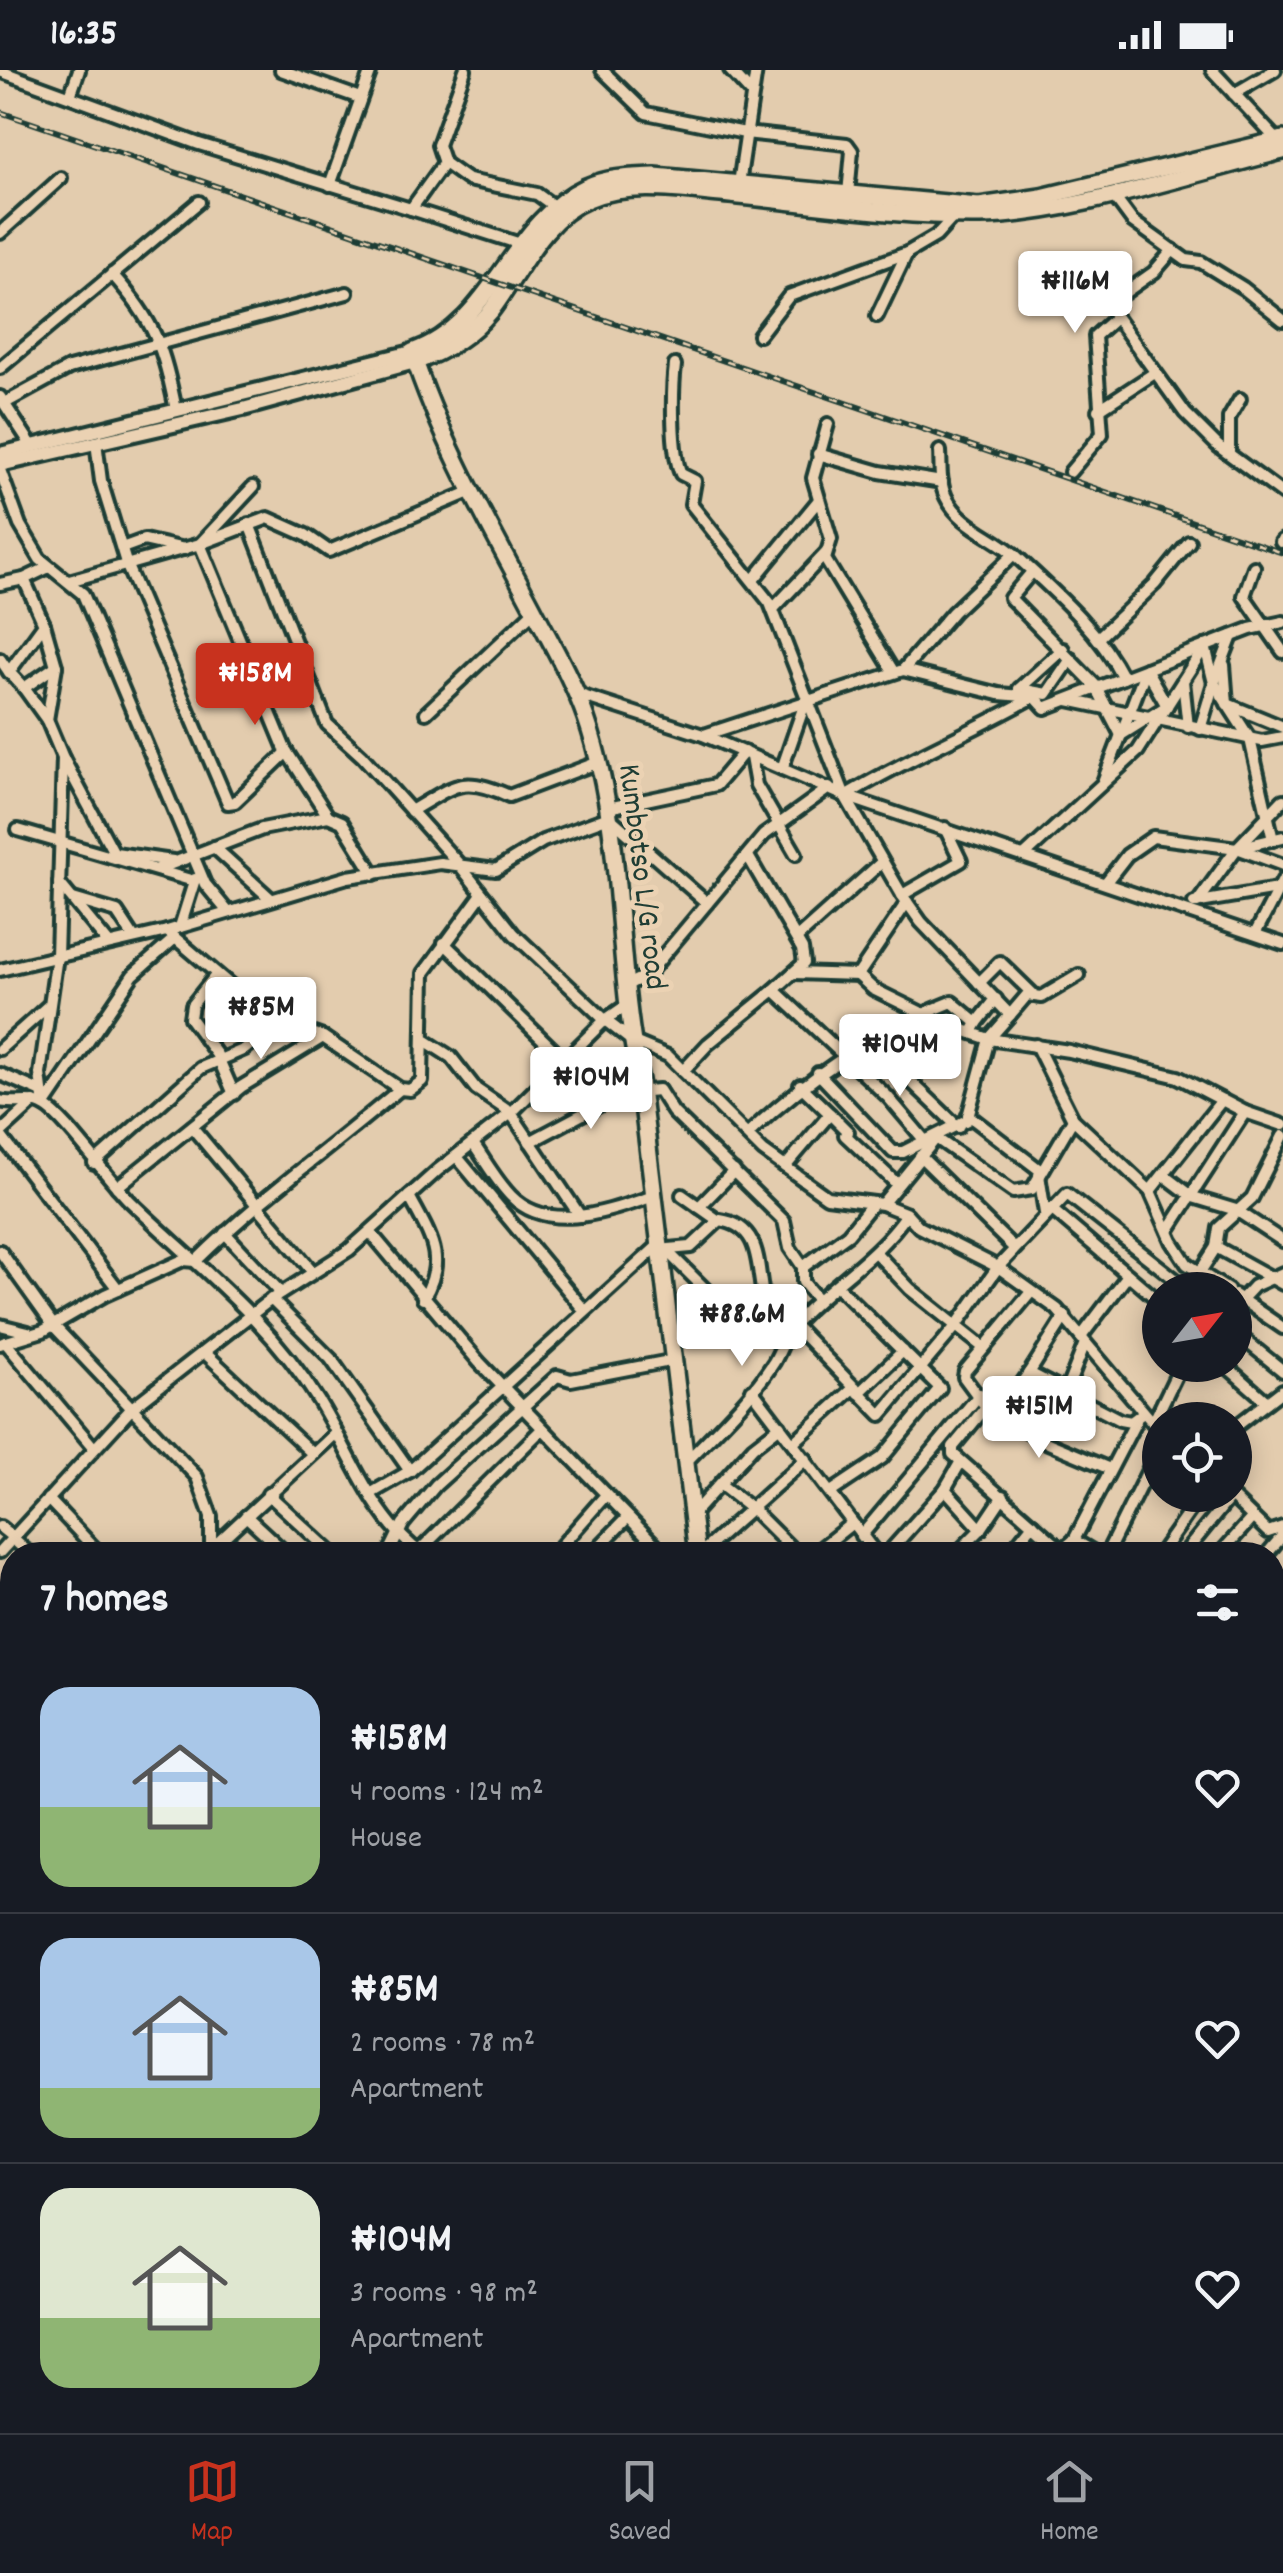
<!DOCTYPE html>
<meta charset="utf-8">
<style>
body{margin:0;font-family:Dekko,sans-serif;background:#20242c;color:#f1f3f6;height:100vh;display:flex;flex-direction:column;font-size:38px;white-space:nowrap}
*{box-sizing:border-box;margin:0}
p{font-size:32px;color:#9ea1a6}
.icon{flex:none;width:55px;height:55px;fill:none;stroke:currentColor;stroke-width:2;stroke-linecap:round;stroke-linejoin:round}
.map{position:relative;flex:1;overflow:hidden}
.details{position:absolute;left:0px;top:1472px;width:1285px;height:892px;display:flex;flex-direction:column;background:#171b24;border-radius:40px 40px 0 0;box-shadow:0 5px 25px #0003}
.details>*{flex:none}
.needle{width:65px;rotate:59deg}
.fabs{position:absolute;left:1142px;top:1202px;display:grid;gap:20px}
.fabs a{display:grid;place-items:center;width:110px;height:110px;border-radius:50%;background:#171b24;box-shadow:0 5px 25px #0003;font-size:50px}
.price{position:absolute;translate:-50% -85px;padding:0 22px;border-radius:10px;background:#fff;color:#222;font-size:32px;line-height:65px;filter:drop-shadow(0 2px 5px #0008)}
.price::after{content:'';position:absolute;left:50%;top:60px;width:30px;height:22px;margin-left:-15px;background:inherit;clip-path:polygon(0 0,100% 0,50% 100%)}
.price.active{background:#c8321e;color:#fff}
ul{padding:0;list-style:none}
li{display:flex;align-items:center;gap:30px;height:250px;padding:0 40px}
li+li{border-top:2px solid #363941}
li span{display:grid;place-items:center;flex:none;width:280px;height:200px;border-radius:30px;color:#555}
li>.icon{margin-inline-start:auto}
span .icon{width:120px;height:120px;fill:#fffc;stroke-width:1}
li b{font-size:42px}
h2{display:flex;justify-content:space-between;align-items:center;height:120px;padding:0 40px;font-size:42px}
.status{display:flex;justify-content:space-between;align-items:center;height:70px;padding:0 50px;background:#171b24;direction:ltr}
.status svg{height:28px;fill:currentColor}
.tab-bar{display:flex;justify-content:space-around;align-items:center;height:140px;border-top:2px solid #363941;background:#171b24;font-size:28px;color:#9ea1a6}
.tab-bar a{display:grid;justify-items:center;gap:5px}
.tab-bar .active{color:#c8321e}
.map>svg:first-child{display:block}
</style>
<div class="status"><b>16:35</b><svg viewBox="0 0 49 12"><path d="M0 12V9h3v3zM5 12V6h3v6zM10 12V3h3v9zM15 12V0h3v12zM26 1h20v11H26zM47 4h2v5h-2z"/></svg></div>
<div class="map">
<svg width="1283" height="2363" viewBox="0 0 1283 2363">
<rect width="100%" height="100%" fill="#e3ccae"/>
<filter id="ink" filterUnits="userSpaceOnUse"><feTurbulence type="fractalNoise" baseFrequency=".01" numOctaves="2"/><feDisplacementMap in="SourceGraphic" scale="20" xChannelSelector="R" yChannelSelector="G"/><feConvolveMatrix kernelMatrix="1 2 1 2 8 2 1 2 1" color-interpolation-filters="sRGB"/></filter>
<g filter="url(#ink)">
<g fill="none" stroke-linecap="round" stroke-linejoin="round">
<defs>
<g id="minor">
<path d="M281 0 360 28"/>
<path d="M465 0 438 75 444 93 468 110 537 124 555 137"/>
<path d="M602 0 646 43 745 63 847 74 852 81 848 124"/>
<path d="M730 0 752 24"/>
<path d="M1212 0 1278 71"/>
<path d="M0 1 199 74 411 139 444 93"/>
<path d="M1234 24 1275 0"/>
<path d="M70 26 79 0"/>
<path d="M739 114 756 0"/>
<path d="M330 115 371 0"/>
<path d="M1112 124 1132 151 1186 190 1201 192 1243 218 1283 250"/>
<path d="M411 139 524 175"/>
<path d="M0 163 61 108"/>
<path d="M112 204C156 253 163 277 176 340"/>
<path d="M877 246 907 183 936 166 955 145"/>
<path d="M1115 246 1185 343 1218 376 1283 424"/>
<path d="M759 265 789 226 907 183"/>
<path d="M675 295C672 320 671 382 681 404L695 411 691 434 770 533 845 726 902 825 921 852 1010 945 989 969 967 1050 903 1082H893L818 1003"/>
<path d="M0 298 199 132"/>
<path d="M0 327 32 376"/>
<path d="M5 333 69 298 347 223"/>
<path d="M1098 340 1153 304"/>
<path d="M828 354 813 408 831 469 825 489 893 601"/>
<path d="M96 372 101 411 127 496 228 733 235 732 287 682"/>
<path d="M940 381C941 395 939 413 946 427 960 456 994 466 1016 486 1055 522 1099 560 1123 608"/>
<path d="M1229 383V348L1240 329"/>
<path d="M818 384 880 402 942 412"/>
<path d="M0 400 20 455 40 489 83 524 205 814 228 842"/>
<path d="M1070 402 1102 364 1095 266 1114 249 1113 231 1154 202 1173 180"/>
<path d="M253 417 200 474 285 679 328 746 342 752 374 804"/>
<path d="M249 454 327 654 362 686 458 793 514 864 605 950 621 939 630 945"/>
<path d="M1281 472 1283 470"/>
<path d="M122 478 144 470 184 479"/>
<path d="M1254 497 1244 526 1283 582"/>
<path d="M1032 502 1010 528 1095 615 1121 665 1167 636 1146 599"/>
<path d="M753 510 818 431"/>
<path d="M69 511 200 474 268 448 306 465 329 481 472 421"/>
<path d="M0 514 24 509 49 497"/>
<path d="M773 539 826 483"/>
<path d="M1232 566 1214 613 1250 669 1273 770"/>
<path d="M1098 568 1155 514 1189 472"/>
<path d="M0 589 9 602 44 554 24 509"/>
<path d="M1224 595 1227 634 1283 657"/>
<path d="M903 600 953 542 1014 484"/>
<path d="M9 602 24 618 56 596 44 554"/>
<path d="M1183 611 1188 657"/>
<path d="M24 618 47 650 56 596"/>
<path d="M1019 619 1047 624 1071 589"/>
<path d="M1019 619 1063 579"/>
<path d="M577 624 703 665 845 726 1283 874"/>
<path d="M1068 630 1262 671 1283 667"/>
<path d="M426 643 534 541"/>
<path d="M1200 659 1214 613 1205 576"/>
<path d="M704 665 903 600 999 624 1035 627 1045 638 1250 559 1283 552"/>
<path d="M751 687 756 715 796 784"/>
<path d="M63 688 114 783"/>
<path d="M782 699 806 630"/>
<path d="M1103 712 1146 599"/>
<path d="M845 726C906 689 972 662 1034 627"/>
<path d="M608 738 716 715 744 682"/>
<path d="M411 741C454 716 462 704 509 726L599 692"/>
<path d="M18 760 194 811"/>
<path d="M1283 767 1237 778 1283 795"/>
<path d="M214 777 271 829"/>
<path d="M115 783 173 791"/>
<path d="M1025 785 1138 681 1205 576"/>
<path d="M748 786 802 879 804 893 774 920 888 1027 926 1072"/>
<path d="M158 799 262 759 328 746"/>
<path d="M1106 812 1127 785 1153 767 1237 778"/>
<path d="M59 813 109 874"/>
<path d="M902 825 961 791 945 758"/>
<path d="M73 829 117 842 134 868"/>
<path d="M1194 833 1283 818"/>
<path d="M1197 833 1237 778 1283 730"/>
<path d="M180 857 195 809"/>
<path d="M167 861 270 949 323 967 400 1019 410 1020 422 1011 424 903 482 824"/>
<path d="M1255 864 1283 810"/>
<path d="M797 868 882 792"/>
<path d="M444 873 564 990"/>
<path d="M0 900 167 861 348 807 440 793 496 800 543 771 609 747 707 833"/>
<path d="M795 903 858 905 873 919 940 952 989 969 1069 981 1178 1007 1245 1042 1283 1055"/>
<path d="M216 905 192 935 190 948 217 985 234 1024"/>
<path d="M858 905 907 832"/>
<path d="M979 913 1000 892 1035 926"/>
<path d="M629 914 647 905 764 765 829 718"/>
<path d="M1010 945 1027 925 1042 927 1079 905"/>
<path d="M977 953 996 929"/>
<path d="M426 971 451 987 476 1019 511 1043 580 1146"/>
<path d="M870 972 958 1057"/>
<path d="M1036 975 1073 1049 1150 1121 1172 1171 1187 1194 1228 1220"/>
<path d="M0 979 49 935"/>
<path d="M683 1001 708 974 774 920"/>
<path d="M0 1004 42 1022"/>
<path d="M0 1031C15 1035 30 1028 44 1036 66 1048 108 1110 131 1132 197 1196 269 1250 318 1330 351 1383 371 1447 423 1485"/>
<path d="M45 1035 133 905 175 868"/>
<path d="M44 1036 40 1004 57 886 63 688 47 650"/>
<path d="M830 1044 848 1062 845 1065 897 1114"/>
<path d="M968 1045 1041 1101"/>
<path d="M192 1057 312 1201"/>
<path d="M0 1063 34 1032"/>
<path d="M748 1064C808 1007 875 962 952 932L977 953 972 962"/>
<path d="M0 1065 118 1219"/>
<path d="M530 1072 622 1023 659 1020 673 1042 784 1151 790 1178 803 1197V1212L818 1230"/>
<path d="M474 1075C486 1092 497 1112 511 1126 549 1165 611 1140 654 1126"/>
<path d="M920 1086 1014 1178"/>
<path d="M457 1087 585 1241"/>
<path d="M94 1093 201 998 245 979 277 951"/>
<path d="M785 1097 830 1044 800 1015"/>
<path d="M1039 1105 1045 1143"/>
<path d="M1164 1105 1193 1127 1236 1140 1283 1171"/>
<path d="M117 1117 241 1017 323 967"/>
<path d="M1150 1121 1222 1030"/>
<path d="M682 1125 719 1151"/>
<path d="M409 1126C430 1166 448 1188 423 1229"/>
<path d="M882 1134 936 1068 1013 1122 1032 1119 1073 1049"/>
<path d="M699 1137 734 1101"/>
<path d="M1050 1138 1160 1232"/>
<path d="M1168 1161 1245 1042"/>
<path d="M370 1162 479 1292 665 1485"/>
<path d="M225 1163 281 1223"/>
<path d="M1216 1177 1283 1214"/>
<path d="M669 1179 691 1177 720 1150C768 1157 754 1207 767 1240 771 1249 780 1257 786 1265"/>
<path d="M0 1181 53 1255 197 1407 211 1446V1485"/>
<path d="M876 1183 910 1219 984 1278"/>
<path d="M803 1197 848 1164 873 1133"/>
<path d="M1200 1202 1216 1177 1219 1158 1252 1128 1283 1066"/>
<path d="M1031 1222 965 1301 964 1307 986 1337 953 1377V1384L1062 1480 1074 1470 1099 1485"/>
<path d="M1235 1225 1283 1258"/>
<path d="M271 1229 331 1289 410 1401"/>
<path d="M1242 1229 1254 1216 1283 1203"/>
<path d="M0 1255 28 1262"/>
<path d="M794 1255 881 1345 957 1255 998 1197 1067 1124 1189 1220"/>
<path d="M1235 1262 1283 1301"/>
<path d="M1081 1267 1128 1205"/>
<path d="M5 1272 94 1378"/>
<path d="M0 1274 43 1261 105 1225 183 1190 196 1191C260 1128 332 1077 400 1019"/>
<path d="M205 1283 312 1383"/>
<path d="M1225 1295 1267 1332"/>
<path d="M1029 1303 1065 1246"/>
<path d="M752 1320 877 1485"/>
<path d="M1066 1321 1085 1273"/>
<path d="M859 1323 903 1281"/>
<path d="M996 1343 1048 1373 1110 1399"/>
<path d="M1000 1344 1029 1303 1120 1350 1131 1352 1143 1343"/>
<path d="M1153 1353 1181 1295"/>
<path d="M1235 1357 1283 1320"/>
<path d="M793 1373 855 1317"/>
<path d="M687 1391C717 1360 751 1328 774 1292 782 1278 785 1265 796 1252 832 1213 877 1188 907 1144"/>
<path d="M721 1415 753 1440 798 1485"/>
<path d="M945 1419 981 1459"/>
<path d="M831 1422 882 1388 940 1318 837 1216"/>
<path d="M268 1424 334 1485"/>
<path d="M370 1424 410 1401 660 1174 731 1245 780 1273"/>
<path d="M1230 1425 1268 1462 1283 1457"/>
<path d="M48 1429 101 1485"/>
<path d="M693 1444 753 1377 780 1356"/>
<path d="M246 1446 288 1485"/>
<path d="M0 1457 14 1468"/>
<path d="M861 1466 980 1324"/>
<path d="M13 1469 31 1485"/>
<path d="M1074 1470 1136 1351"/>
<path d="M211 1479 335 1364"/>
<path d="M0 1482 133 1337 266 1233 349 1180 438 1100 511 1043 605 950 632 971 668 986 763 1081 827 1127 882 1134 907 1144 919 1157 998 1197 1057 1239 1160 1361"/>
<path d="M418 1482 542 1359"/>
<path d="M388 1485 403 1454 436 1415 557 1306 571 1310 675 1290"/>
<path d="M553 1485 605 1426"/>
<path d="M591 1485 627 1448"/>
<path d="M638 1485 651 1471"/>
<path d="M699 1485 806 1389"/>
<path d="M812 1485 851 1454"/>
<path d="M886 1485 945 1419 960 1393"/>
<path d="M955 1485 981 1459 1003 1426"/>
<path d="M1008 1485 1033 1454"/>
<path d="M1106 1485 1160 1376"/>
<path d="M1159 1485 1201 1425"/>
<path d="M1183 1485 1231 1426"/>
<path d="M1219 1485 1252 1448"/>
<path d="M1266 1485 1283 1465"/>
<path d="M1272 1544 1283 1555"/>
<path d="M1272 1605 1283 1597"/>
<path d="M0 1612 12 1600"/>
<path d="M1272 1721 1281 1736"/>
<path d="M1272 1754 1283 1765"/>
<path d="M1272 1809H1283"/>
<path d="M0 1887 12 1888"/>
<path d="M1272 1901 1283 1889"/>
<path d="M0 1913 12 1903"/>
<path d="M1272 1940 1283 1928"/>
<path d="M1272 1992 1283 1979"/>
<path d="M1272 2034 1283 2020"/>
<path d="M1272 2042 1283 2043"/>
<path d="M0 2091 12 2101"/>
<path d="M1272 2102 1283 2115"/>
<path d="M1272 2121 1283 2127"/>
<path d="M1272 2164 1283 2155"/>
<path d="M1272 2192 1283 2204"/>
<path d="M1272 2221 1283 2212"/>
<path d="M1272 2258 1283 2268"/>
<path d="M0 2292 12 2280"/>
<path d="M1272 2296 1283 2291"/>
<path d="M259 2352 267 2363"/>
<path d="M349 2352 359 2363"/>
<path d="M977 2352 988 2363"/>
<path d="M1160 2352 1164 2363"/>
<path d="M109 2363 117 2352"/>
<path d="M695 2363 701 2352"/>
<path d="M1003 2363 1014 2352"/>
<path d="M1118 2363 1144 2352"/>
</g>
<g id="tertiary">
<path d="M0 384 412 282"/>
<path d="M0 395 243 339 415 292"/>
<path d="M0 1660 12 1676"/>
<path d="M542 2352 544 2363"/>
</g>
<g id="secondary">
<path d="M415 292C443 282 471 265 490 242 519 205 541 148 588 129 632 111 685 121 730 125 813 133 897 147 980 146 1071 145 1192 103 1283 81"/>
<path d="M697 1485 640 1010C614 891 626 764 586 648 573 610 551 573 533 538 489 455 441 371 412 282 495 253 509 153 586 117 608 107 632 107 655 106L979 136 1041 127 1283 69"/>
<path d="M800 2352 802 2363"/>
</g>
</defs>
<use href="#minor" stroke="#1f3d34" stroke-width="18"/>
<use href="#tertiary" stroke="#1f3d34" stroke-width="20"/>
<use href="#secondary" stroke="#1f3d34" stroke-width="22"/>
<use href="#minor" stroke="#ebd2b3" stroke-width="10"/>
<use href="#tertiary" stroke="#ebd2b3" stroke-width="12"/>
<use href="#secondary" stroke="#ebd2b3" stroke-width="15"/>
<defs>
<path id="rail" d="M0 42 1283 483"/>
</defs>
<use href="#rail" stroke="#1f3d34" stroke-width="6"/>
<use href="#rail" stroke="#ebd2b3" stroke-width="2.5" stroke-dasharray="8" stroke-linecap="butt"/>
</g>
</g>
<g text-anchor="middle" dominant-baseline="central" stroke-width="10" stroke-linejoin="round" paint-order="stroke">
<g font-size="32" fill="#1f3d34" stroke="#ebd2b3">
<text transform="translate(640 807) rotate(83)">Kumbotso L/G road</text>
</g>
</g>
</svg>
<div class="fabs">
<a><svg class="needle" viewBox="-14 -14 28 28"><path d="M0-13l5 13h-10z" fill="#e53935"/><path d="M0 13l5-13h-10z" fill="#9ea1a6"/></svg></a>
<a><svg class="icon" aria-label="locate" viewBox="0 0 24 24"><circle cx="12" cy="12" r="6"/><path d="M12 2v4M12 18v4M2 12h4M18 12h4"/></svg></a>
</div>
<b class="price" style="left:1075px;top:266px">₦116M</b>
<b class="price active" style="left:255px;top:658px">₦158M</b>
<b class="price" style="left:261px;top:992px">₦85M</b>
<b class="price" style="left:900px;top:1029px">₦104M</b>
<b class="price" style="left:591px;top:1062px">₦104M</b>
<b class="price" style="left:742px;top:1299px">₦88.6M</b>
<b class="price" style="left:1039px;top:1391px">₦151M</b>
<section class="details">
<h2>7 homes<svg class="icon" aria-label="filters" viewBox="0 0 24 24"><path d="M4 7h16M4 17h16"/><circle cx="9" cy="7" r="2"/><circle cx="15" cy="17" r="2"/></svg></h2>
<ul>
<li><span style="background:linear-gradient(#a9c7e8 60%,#8fb573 0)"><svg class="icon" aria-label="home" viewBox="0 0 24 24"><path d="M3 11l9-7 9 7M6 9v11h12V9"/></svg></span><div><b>₦158M</b><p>4 rooms · 124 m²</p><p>House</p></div><svg class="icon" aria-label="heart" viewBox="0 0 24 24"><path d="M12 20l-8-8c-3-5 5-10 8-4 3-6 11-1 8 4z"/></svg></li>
<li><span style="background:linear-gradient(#a9c7e8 75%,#8fb573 0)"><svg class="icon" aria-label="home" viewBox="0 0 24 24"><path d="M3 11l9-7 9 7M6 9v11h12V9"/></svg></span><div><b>₦85M</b><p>2 rooms · 78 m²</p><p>Apartment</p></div><svg class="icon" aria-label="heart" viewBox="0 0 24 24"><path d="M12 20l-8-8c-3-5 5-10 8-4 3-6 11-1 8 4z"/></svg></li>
<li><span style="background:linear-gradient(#dfe7d0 65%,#8fb573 0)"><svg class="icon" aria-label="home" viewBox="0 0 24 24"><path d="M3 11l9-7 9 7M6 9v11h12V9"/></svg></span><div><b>₦104M</b><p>3 rooms · 98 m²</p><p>Apartment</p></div><svg class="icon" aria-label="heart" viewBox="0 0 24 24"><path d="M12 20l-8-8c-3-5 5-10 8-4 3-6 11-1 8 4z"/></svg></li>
</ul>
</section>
</div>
<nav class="tab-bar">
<a class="active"><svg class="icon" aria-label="map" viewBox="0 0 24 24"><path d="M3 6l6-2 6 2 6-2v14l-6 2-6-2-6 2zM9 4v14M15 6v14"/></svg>Map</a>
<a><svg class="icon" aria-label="saved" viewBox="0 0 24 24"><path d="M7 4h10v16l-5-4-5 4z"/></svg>Saved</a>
<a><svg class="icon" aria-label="home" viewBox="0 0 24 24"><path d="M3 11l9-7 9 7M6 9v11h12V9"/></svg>Home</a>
</nav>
